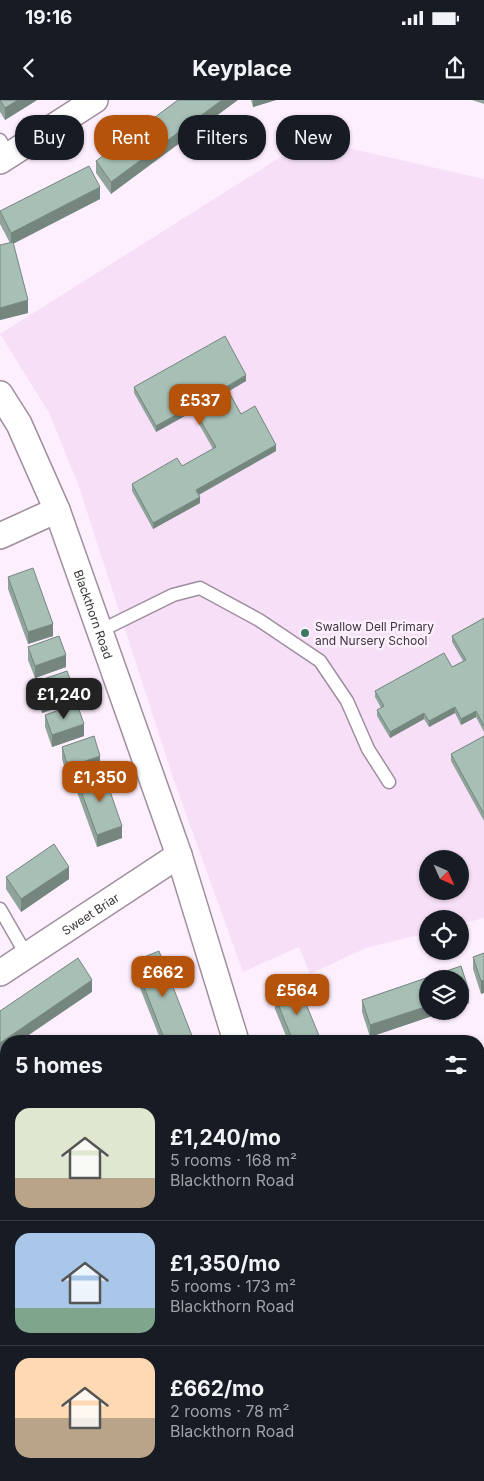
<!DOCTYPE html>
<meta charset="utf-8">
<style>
body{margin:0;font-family:Inter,sans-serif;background:#242831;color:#f1f3f6;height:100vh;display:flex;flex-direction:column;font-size:19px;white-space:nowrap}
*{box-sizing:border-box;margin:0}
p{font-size:16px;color:#9ea1a6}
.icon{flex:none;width:28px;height:28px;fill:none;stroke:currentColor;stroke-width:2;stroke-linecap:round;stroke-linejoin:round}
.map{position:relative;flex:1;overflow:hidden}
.panel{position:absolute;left:0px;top:935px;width:485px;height:446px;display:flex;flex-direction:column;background:#171b24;border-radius:20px 20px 0 0;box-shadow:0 1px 4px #0004}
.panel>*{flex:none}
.hud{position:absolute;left:15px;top:15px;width:455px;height:45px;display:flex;gap:10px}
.needle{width:32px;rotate:135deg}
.tools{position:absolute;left:419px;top:750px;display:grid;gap:10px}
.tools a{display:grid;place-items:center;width:50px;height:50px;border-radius:50%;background:#171b24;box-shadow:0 1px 4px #0004;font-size:25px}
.price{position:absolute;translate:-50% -42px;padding:0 11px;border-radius:10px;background:#b45309;color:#fff;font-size:16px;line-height:32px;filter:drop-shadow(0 1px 2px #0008)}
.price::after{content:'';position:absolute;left:50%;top:30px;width:15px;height:11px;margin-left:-8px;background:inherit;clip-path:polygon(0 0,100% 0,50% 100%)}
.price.current{background:#222;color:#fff}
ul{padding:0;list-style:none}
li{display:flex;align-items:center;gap:15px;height:125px;padding:0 15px}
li+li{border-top:1px solid #363941}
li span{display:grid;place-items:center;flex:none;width:140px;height:100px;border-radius:15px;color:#555}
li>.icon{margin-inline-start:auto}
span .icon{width:60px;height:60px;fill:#fffc;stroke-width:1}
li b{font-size:21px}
h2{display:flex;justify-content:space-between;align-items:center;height:60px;padding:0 15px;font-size:21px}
.tag{padding:0 18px;border-radius:20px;background:#171b24;box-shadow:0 1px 4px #0004;font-size:18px;line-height:45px}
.tag.current{background:#b45309;color:#fff}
.status{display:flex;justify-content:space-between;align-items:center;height:35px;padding:0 25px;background:#171b24;direction:ltr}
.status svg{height:14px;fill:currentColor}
header{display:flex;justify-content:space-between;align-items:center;height:65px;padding:0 15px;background:#171b24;font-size:22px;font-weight:700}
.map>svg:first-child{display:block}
</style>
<div class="status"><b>19:16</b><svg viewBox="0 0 49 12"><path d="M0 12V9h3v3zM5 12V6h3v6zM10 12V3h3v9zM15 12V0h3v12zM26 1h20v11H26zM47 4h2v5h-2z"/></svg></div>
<header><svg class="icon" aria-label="back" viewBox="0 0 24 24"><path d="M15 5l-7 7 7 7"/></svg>Keyplace<svg class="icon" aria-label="share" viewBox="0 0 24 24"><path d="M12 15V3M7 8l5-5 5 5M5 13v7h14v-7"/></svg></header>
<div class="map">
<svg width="484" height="1381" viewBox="0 0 484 1381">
<rect width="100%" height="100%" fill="#feeffe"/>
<path fill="#f7e0f7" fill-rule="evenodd" d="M309 39 484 79V818L460 824V819H428L427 833 366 848 310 874 299 847 243 872 174 681 78 384 49 313 0 234ZM428 759H460V791H428Z"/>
<path fill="#dab1db" d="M422 1375H477L479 1381H424Z"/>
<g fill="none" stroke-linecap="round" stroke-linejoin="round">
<defs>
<g id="service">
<path d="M0 40 9 55"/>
<path d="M100 531 173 495 200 488 259 520 320 561 347 601 368 649 389 682"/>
<path d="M0 809 27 856"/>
</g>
<g id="minor">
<path d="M0 61 95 0"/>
<path id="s1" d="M0 294 19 324 57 410 179 755 236 941"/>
<path d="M0 436 57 410"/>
<path id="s2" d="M0 873 179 755"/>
<path d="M0 1259 6 1269"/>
<path d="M479 1357 484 1370"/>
<path d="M68 1375 71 1381"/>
<path d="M413 1375 415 1381"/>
<path d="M363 1381 379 1375"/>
</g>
<g id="tertiary">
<path d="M479 965 484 964"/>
<path d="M0 1220 6 1216"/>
</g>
</defs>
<use href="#service" stroke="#9e8e9e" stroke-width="15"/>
<use href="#minor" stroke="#9e8e9e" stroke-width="28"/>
<use href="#tertiary" stroke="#9e8e9e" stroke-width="30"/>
<use href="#service" stroke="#fff" stroke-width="12"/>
<use href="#minor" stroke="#fff" stroke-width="25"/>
<use href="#tertiary" stroke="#fff" stroke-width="28"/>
</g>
<g fill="#90a49c">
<path d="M0 0H37L5 20 0 12Z"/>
<path d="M178 0 111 94 96 73V61Z"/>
<path d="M251 0H276L253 7Z"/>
<path d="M472 0H484V4Z"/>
<path d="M100 99 13 143 28 213 0 220V145L10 143 0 124V111Z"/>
<path d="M246 281 228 291 241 314 276 351 199 395 200 403 153 429 132 391V384L182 366 213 349 192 312 156 332 134 293V287Z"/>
<path d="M8 477 53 536 28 544 8 489Z"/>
<path d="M484 518V632L476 617 461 625 455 613 429 627 424 619 390 638 377 616V610L381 608 375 597V591L452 567 463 561 452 542V536Z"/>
<path d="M28 547 66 567 35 578 28 560Z"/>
<path d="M35 582 74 602 42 613 35 594Z"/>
<path d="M45 615 84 636 52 647 45 627Z"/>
<path d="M484 636V721L451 661V654Z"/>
<path d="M62 647 100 668 68 679 62 659Z"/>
<path d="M77 680 122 738 97 747 77 692Z"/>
<path d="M6 777 69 779 21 812 6 789Z"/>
<path d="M484 853 481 894 473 869V857Z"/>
<path d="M134 861 194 941H161L134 873Z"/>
<path d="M461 866 469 891V903L460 907V879H428V911H447L370 937 362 912V900Z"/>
<path d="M275 897 320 941H288L275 909Z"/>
<path d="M126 1375H162L165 1381H129Z"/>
<path d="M201 1375H273L257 1381H204Z"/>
</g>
<g fill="#75867f">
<path d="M18 0H37L5 20V8Z"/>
<path d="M222 0H238L111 94V82Z"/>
<path d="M253 0H276L253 7Z"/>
<path d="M100 87V99L11 145V133Z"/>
<path d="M28 200V213L0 220V208Z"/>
<path d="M246 275V281L226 293V287Z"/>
<path d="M192 306V312L156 332V326Z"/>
<path d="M276 345V351L196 396V390Z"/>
<path d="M200 397V403L153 429V423Z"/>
<path d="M53 524V536L28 544V532Z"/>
<path d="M66 555V567L35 578V566Z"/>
<path d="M74 590V602L42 613V601Z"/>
<path d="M455 607V613L429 627V621Z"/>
<path d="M476 611V617L461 625V619Z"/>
<path d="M424 613V619L390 638V632Z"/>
<path d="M84 624V636L52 647V635Z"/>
<path d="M100 656V668L68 679V667Z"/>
<path d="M122 726V738L97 747V735Z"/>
<path d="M69 767V779L21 812V799Z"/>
<path d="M92 880V892L20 941H6V951L0 955V943Z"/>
<path d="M484 880V893L481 894V881Z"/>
<path d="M469 891V903L460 907V894Z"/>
<path d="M428 906V911H447L370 937V925Z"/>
<path d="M484 1090V1102L479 1103V1091Z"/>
<path d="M6 1127V1139L0 1143V1131Z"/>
<path d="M6 1369 7 1381H0V1374Z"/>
<path d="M241 1375H273L257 1381H225Z"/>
</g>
<g fill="#a7bfb5" stroke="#75867f">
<path d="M0 0H18L5 8Z"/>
<path d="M178 0H222L111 82 96 61Z"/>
<path d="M89 66 100 87 11 133 0 111Z"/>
<path d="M13 142 28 200 0 208V145Z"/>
<path d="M225 236 246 275 226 287 241 314 255 306 276 345 196 390 200 397 153 423 132 384 177 358 182 366 216 347 192 306 156 326 134 287Z"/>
<path d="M33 468 53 524 28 532 8 477Z"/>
<path d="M484 518V626L476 611 461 619 455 607 429 621 424 613 390 632 377 610 384 606 375 591 444 553 452 567 466 560 452 536Z"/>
<path d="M59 536 66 555 35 566 28 547Z"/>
<path d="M67 571 74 590 42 601 35 582Z"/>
<path d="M77 604 84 624 52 635 45 615Z"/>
<path d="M94 636 100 656 68 667 62 647Z"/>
<path d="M484 636V714L451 654Z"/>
<path d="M103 671 122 726 97 735 77 680Z"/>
<path d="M54 744 69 767 21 799 6 777Z"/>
<path d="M159 851 194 941H165L134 861Z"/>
<path d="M484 853V880L481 881 473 857Z"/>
<path d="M78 858 92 880 0 943V911Z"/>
<path d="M461 866 469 891 460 894V879H428V906L370 925 362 900Z"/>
<path d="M299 887 320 938 313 941H293L275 897Z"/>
<path d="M484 1061V1090L479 1091V1062Z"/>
<path d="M1 1101 6 1109V1127L0 1131V1102Z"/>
<path d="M0 1359 6 1367V1369L0 1374Z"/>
<path d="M17 1375H23L28 1381H9Z"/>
<path d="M132 1375H162L165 1381H136Z"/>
<path d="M206 1375H241L225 1381H208Z"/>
</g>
<circle fill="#3c7965" stroke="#feeffe" stroke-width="2" cx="305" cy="533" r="5"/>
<g text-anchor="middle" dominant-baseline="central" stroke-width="5" stroke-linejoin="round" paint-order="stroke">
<g font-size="12" fill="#3b343b" stroke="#feeffe">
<text stroke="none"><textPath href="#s1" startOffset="240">Blackthorn Road</textPath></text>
<text stroke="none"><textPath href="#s2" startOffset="108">Sweet Briar</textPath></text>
</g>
<g font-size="12" fill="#3b343b" stroke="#feeffe" text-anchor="start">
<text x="315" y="526">Swallow Dell Primary<tspan x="315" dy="14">and Nursery School</tspan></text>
</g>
</g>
</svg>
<div class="tools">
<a><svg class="needle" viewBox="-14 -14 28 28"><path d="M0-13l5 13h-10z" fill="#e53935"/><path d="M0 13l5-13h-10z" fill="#9ea1a6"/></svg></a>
<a><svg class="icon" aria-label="locate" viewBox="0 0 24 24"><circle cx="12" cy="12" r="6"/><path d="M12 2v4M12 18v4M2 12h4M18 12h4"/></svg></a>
<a><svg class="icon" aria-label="layers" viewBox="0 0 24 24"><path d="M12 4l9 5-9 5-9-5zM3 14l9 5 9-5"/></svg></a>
</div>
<b class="price" style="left:200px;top:326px">£537</b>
<b class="price current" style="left:64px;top:620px">£1,240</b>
<b class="price" style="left:100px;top:703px">£1,350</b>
<b class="price" style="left:163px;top:898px">£662</b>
<b class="price" style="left:297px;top:916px">£564</b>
<div class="hud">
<a class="tag">Buy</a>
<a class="tag current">Rent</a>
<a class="tag">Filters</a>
<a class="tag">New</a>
</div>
<section class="panel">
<h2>5 homes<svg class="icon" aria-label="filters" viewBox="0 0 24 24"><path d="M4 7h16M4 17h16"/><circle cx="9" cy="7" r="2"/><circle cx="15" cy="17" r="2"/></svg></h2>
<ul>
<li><span style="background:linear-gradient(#dfe7d0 70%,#b9a48a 0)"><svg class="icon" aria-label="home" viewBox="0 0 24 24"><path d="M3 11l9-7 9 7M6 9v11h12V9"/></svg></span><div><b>£1,240/mo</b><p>5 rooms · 168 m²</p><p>Blackthorn Road</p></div></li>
<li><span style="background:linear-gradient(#a9c7e8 75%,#7fa58c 0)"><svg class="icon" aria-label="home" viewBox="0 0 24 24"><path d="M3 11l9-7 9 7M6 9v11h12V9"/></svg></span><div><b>£1,350/mo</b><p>5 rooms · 173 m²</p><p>Blackthorn Road</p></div></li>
<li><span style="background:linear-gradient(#ffd9b3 60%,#b9a48a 0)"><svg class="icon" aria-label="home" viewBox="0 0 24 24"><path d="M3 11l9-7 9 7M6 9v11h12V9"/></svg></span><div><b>£662/mo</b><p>2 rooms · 78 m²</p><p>Blackthorn Road</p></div></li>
</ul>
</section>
</div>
